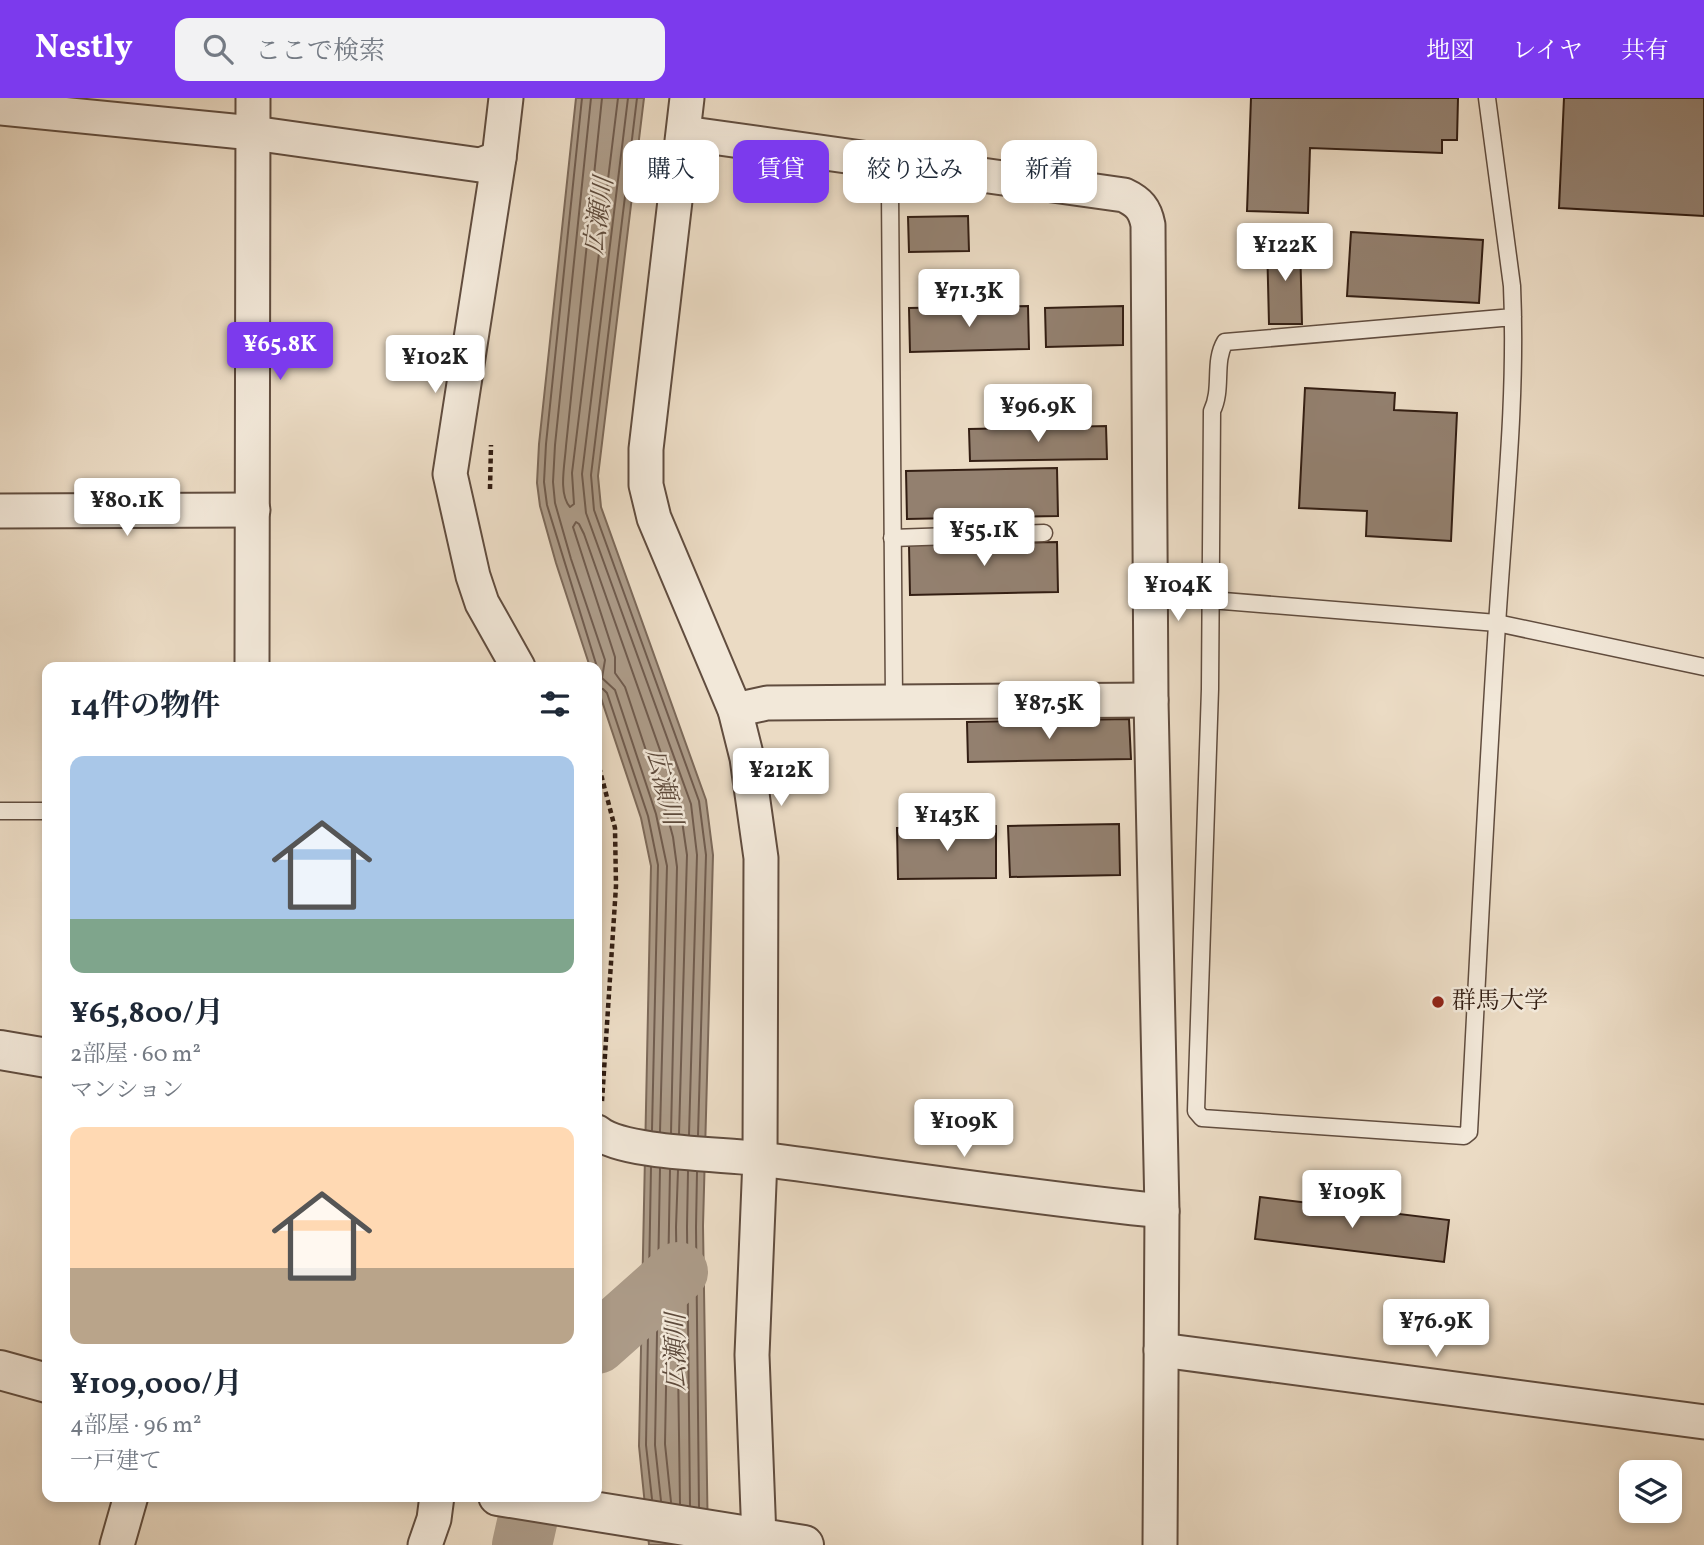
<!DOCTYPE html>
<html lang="ja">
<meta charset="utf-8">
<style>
body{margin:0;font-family:Vollkorn,"Noto Serif JP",serif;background:#f2f2f3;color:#1f2937;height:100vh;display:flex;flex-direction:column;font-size:26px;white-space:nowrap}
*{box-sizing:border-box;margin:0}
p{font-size:23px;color:#747a83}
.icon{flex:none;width:38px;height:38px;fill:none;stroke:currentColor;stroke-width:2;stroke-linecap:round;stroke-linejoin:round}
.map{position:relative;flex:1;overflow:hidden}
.details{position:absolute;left:42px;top:564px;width:560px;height:840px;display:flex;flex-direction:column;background:#fff;border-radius:14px;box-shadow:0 4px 10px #0003}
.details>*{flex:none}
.hud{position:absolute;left:623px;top:42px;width:665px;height:63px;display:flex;gap:14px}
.fabs{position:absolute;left:1619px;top:1362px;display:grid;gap:14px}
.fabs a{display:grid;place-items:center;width:63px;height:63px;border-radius:14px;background:#fff;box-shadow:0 4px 10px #0003;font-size:35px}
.price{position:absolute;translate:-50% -60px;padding:0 16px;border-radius:7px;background:#fff;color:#222;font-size:23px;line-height:46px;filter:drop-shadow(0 2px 4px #0008)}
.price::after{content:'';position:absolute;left:50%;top:42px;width:21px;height:16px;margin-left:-10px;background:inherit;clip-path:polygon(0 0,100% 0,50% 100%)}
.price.selected{background:#7c3aed;color:#fff}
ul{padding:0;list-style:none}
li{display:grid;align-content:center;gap:14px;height:371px;padding:0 28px}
li span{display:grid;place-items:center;height:217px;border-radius:14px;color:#555}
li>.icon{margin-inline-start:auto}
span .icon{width:126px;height:126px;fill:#fffc;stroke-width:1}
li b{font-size:30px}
h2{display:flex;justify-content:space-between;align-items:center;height:84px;padding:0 28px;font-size:30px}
.tag{padding:0 24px;border-radius:14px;background:#fff;box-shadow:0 4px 10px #0003;font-size:24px;line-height:63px}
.tag.selected{background:#7c3aed;color:#fff}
header{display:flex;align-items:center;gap:42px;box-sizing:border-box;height:98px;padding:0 35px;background:#7c3aed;color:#fff}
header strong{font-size:33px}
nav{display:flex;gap:38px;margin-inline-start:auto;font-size:24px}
.search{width:490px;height:63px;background:#f2f2f3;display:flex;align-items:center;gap:18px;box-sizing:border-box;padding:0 24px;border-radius:14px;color:#747a83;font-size:26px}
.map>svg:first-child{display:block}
</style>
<header>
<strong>Nestly</strong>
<div class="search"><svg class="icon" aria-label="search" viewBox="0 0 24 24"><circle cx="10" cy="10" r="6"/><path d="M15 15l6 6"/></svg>ここで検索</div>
<nav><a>地図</a><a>レイヤ</a><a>共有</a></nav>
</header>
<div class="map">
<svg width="1704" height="1447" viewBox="0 0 1704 1447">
<rect width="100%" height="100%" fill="#ebdbc4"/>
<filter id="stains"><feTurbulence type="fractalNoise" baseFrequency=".00286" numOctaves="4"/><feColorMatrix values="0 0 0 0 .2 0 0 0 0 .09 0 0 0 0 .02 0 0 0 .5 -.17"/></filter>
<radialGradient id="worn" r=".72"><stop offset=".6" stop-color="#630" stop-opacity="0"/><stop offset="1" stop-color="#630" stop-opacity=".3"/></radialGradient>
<path fill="#ac9b88" stroke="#7c6959" stroke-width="2" d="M576 0H644L598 378 601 409 706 702 713 757 703 1128 708 1447H649L639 1348 651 768 641 720 597 588V569H590L556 465 540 408 537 385 539 346Z"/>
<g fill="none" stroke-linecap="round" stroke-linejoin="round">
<g stroke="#705c4e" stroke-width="2">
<path d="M582 0 546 346 544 384 547 407 597 569"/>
<path d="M591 0 555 347 553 384 555 405 571 461 605 562 602 580 615 592 656 716 667 768 660 1034"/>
<path d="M602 0 566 348C565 365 558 396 570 409L574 406 572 375 618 0"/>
<path d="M628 0 582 376 586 415 691 706 697 757 689 1037"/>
<path d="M637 0 591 377 594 412 699 703 706 757 698 1037"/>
<path d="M597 590 603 591 607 595 648 718 658 767 652 1032"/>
<path d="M671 1035 677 769 673 739 666 713 625 589 615 575V559L573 429 576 424 579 426 584 436 680 709 687 757 679 1036"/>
<path d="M651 1069 646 1347 652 1401"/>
<path d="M660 1070 655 1347 661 1403"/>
<path d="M670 1072 665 1346 671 1404"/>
<path d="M678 1072 676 1129 680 1406"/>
<path d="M688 1073 687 1129 690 1408"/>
<path d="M697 1074 696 1129 699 1409"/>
</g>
<g stroke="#ac9b88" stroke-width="60">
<path d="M597 1246 678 1174"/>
<path d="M522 1447 533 1398"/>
</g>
</g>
<g fill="#93806f" stroke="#331e13" stroke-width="2">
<path d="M1251 0H1458L1457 42H1442V55L1310 50 1308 115 1247 113Z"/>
<path d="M1564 0H1704V118L1559 110Z"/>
<path d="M968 118 969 153 909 154 908 119Z"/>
<path d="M1351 134 1483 142 1479 205 1347 198Z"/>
<path d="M1300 143 1302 226H1269L1267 144Z"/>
<path d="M1028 208 1029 251 910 254 909 210Z"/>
<path d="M1123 208V247L1046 249 1045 210Z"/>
<path d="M1305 290 1395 295 1394 312 1457 315 1451 443 1366 438 1367 413 1299 410Z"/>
<path d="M1106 328 1107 361 970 363 969 331Z"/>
<path d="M1057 370 1058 418 907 421 906 373Z"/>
<path d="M1057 444 1058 494 910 497 909 447Z"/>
<path d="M1129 621 1131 661 968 664 967 624Z"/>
<path d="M1119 726 1120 777 1010 779 1008 728Z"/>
<path d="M996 728V780L898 781 897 730Z"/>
<path d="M1260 1099 1449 1122 1444 1164 1255 1141Z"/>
</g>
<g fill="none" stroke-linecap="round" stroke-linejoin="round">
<defs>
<g id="service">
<path d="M1487 0 1512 188C1517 302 1504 414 1497 527 1486 696 1478 865 1469 1034L1464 1038 1202 1020 1196 1013 1210 591 1212 313C1223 291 1213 264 1225 244L1513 219"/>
<path d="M892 440 1044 435"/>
<path d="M1211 502 1497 525 1704 569"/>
<path d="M894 602 890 93 894 64"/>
<path d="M0 713H47"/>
</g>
<g id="minor">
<path d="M506 0 499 60 450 376 473 478 482 505 518 569"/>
<path d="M687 0 646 351V387L654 420 735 612 747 660 761 760 760 1061 752 1257 759 1440"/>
<path d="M0 10 253 35 480 67 499 60"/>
<path d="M684 35 1124 97C1139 104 1145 111 1148 127L1151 602 1162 1113 1160 1447"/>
<path d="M0 413 253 412"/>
<path d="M252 569 253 0"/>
<path d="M735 612 767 605 1151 602"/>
<path d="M597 1034C622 1055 717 1056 753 1060 889 1078 1025 1099 1162 1113"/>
<path d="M1161 1252 1704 1324"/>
<path d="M117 1447 131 1398"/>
<path d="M425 1447 434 1421 437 1398"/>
</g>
<g id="tertiary">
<path d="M0 952 47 960"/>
<path d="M0 1272 47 1285"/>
<path d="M498 1398 804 1447"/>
</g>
</defs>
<use href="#service" stroke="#614d3f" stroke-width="19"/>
<use href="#minor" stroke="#614d3f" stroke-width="37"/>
<use href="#tertiary" stroke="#614d3f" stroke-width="42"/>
<g stroke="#331e13" stroke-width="4.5" stroke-dasharray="5 3.5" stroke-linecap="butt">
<path d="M490 391 491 347"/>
<path d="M597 661 615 730 616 788 602 1003"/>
</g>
<use href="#service" stroke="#f2e8d9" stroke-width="16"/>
<use href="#minor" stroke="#f2e8d9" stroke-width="33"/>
<use href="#tertiary" stroke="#f2e8d9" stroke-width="38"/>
</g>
<circle fill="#8f2418" stroke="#f2e8d9" stroke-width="2.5" cx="1438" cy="904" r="7"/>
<g text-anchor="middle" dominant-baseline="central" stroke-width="5" stroke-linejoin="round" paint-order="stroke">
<g font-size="24" fill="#331e13" stroke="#f2e8d9" text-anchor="start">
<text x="1452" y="904">群馬大学</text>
</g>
<g font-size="26" font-style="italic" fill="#5d4a3c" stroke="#f2e8d9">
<text transform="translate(600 118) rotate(-82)">広瀬川</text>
<text transform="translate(663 689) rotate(76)">広瀬川</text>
<text transform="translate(677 1254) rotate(-90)">広瀬川</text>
</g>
</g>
<rect width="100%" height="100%" filter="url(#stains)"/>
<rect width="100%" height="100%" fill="url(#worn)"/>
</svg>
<div class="fabs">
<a><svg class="icon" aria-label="layers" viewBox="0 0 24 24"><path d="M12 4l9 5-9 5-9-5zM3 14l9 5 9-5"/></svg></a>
</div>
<b class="price" style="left:1285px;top:185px">¥122K</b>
<b class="price" style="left:969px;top:231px">¥71.3K</b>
<b class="price selected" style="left:280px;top:284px">¥65.8K</b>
<b class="price" style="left:435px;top:297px">¥102K</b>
<b class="price" style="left:1038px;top:346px">¥96.9K</b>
<b class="price" style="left:127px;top:440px">¥80.1K</b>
<b class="price" style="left:984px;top:470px">¥55.1K</b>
<b class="price" style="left:1178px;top:525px">¥104K</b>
<b class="price" style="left:1049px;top:643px">¥87.5K</b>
<b class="price" style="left:781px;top:710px">¥212K</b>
<b class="price" style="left:947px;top:755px">¥143K</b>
<b class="price" style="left:964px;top:1061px">¥109K</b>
<b class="price" style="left:1352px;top:1132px">¥109K</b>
<b class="price" style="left:1436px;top:1261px">¥76.9K</b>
<div class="hud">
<a class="tag">購入</a>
<a class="tag selected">賃貸</a>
<a class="tag">絞り込み</a>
<a class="tag">新着</a>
</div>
<section class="details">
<h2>14件の物件<svg class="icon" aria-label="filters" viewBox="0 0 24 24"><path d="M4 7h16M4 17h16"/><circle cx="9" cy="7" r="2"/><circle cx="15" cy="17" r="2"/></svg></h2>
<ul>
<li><span style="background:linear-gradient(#a9c7e8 75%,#7fa58c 0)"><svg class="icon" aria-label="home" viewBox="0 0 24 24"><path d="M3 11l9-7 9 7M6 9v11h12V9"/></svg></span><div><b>¥65,800/月</b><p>2部屋 · 60 m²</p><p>マンション</p></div></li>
<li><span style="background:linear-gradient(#ffd9b3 65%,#b9a48a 0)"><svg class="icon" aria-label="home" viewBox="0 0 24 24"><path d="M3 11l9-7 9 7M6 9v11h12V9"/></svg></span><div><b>¥109,000/月</b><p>4部屋 · 96 m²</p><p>一戸建て</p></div></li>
</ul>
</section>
</div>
